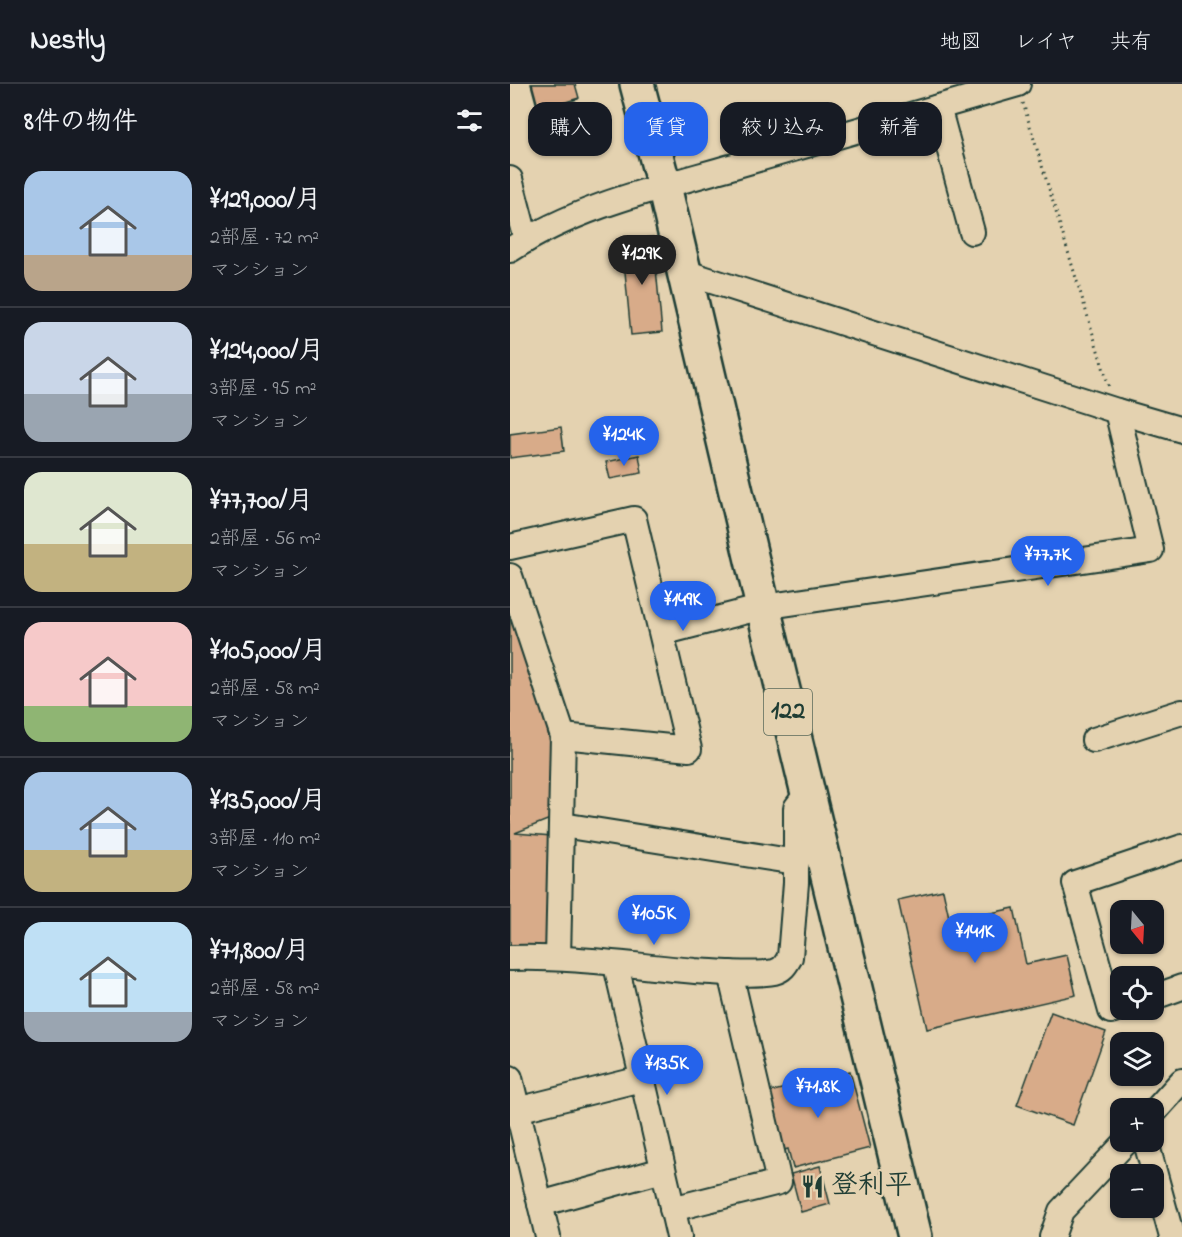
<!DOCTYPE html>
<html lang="ja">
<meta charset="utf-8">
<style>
body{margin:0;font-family:"Indie Flower","Klee One",sans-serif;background:#242831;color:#f1f3f6;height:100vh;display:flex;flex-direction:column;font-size:22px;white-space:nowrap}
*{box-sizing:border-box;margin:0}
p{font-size:20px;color:#9ea1a6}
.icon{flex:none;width:33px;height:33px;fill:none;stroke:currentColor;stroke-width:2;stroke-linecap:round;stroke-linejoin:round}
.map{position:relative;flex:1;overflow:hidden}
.details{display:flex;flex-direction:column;background:#171b24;width:510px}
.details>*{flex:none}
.top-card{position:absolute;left:18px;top:18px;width:564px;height:54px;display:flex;gap:12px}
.needle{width:39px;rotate:162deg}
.tools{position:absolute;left:600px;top:816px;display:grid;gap:12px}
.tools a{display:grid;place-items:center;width:54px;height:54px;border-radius:12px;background:#171b24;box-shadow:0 2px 4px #0004;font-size:30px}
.price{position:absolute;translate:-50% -51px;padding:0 14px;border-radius:21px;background:#2563eb;color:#fff;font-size:20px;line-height:39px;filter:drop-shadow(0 2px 3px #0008)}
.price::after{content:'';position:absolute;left:50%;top:36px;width:18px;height:14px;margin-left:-9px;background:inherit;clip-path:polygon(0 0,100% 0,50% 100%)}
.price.active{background:#222;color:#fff}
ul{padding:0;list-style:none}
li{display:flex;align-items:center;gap:18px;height:150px;padding:0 24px}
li+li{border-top:2px solid #363941}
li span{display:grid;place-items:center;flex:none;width:168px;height:120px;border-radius:18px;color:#555}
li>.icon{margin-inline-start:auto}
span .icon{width:72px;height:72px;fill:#fffc;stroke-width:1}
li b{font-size:26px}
h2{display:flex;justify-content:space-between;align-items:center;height:72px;padding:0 24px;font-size:26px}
.pill{padding:0 21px;border-radius:18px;background:#171b24;box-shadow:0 2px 4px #0004;font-size:21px;line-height:54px}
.pill.active{background:#2563eb;color:#fff}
header{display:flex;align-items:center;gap:36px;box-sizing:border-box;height:84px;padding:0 30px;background:#171b24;border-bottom:2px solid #363941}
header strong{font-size:28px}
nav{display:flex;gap:33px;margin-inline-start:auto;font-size:21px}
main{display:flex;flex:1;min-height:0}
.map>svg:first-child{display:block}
</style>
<header>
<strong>Nestly</strong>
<nav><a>地図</a><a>レイヤ</a><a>共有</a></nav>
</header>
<main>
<section class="details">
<h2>8件の物件<svg class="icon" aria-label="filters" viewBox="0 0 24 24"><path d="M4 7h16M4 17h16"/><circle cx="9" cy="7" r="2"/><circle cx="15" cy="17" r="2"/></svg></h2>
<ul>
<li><span style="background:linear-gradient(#a9c7e8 70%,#b9a48a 0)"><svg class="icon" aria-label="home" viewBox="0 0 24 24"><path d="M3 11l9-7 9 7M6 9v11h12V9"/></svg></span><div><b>¥129,000/月</b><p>2部屋 · 72 m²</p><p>マンション</p></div></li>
<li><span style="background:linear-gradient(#c9d6e8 60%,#9aa5b1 0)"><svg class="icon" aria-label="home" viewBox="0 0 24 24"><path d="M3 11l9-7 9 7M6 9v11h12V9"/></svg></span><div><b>¥124,000/月</b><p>3部屋 · 95 m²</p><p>マンション</p></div></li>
<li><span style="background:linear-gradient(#dfe7d0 60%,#c2b280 0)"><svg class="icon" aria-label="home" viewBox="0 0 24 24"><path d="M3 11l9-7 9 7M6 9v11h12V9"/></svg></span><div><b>¥77,700/月</b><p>2部屋 · 56 m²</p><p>マンション</p></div></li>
<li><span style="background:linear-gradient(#f6c9c9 70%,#8fb573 0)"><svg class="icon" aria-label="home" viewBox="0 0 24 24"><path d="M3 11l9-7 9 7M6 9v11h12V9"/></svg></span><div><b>¥105,000/月</b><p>2部屋 · 58 m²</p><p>マンション</p></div></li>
<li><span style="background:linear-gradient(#a9c7e8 65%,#c2b280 0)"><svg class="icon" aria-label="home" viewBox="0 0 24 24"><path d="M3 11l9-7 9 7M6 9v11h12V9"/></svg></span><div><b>¥135,000/月</b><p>3部屋 · 110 m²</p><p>マンション</p></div></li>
<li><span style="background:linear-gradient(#bfe0f5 75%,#9aa5b1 0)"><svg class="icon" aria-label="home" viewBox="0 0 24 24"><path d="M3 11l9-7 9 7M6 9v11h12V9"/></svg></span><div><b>¥71,800/月</b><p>2部屋 · 58 m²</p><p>マンション</p></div></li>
</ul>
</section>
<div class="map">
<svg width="672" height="1153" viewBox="0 0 672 1153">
<rect width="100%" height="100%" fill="#e4d2b0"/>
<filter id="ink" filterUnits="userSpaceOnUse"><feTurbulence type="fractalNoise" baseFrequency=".0167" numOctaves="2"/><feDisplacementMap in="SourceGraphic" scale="12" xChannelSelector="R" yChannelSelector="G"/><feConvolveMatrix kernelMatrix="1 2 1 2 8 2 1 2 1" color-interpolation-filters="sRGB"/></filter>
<g filter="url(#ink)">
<g fill="#d8ab89" stroke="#1f3d34" stroke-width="1.5">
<path d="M21 0H64L68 15 28 26Z"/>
<path d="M22 0H65L69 14 29 26Z"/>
<path d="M143 153 152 248 121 251 112 156Z"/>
<path d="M51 343 54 367 0 374V350Z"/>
<path d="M129 371 132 389 100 395 96 378Z"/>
<path d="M0 521 28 600 41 663 45 733 5 749 42 752 40 861 0 864Z"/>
<path d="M433 806 440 838 504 824 516 880 557 871 566 911 417 945 388 816Z"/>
<path d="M541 928 596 948 563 1041 507 1021Z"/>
<path d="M340 987 360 1064 283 1084 278 1065 271 1067 256 1009 287 1001 285 995 310 988 312 995Z"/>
<path d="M310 1082 320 1120 291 1128 281 1090Z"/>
</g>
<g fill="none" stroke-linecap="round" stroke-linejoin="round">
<defs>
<g id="minor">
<path d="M428 23 462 148"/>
<path d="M0 95 16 156"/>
<path d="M0 166C67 122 148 104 224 82 319 55 413 27 508 0"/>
<path d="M174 188 607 327 672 346"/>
<path d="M0 463 124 435 179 665 53 652"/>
<path d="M0 492 53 652 48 874"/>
<path d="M152 549 253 523 641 466 607 327"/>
<path d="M584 656 672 628"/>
<path d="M52 741 286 778"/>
<path d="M0 874C62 872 124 882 185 887 207 888 243 892 264 888 273 886 276 880 280 873L286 799V724L298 708"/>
<path d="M106 881 169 1153"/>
<path d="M644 913 672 903"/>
<path d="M610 924 601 927 565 799 672 763"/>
<path d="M0 994 38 1153"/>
<path d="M7 1026 131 995"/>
<path d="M644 1028 672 997"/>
<path d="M636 1058 662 1153"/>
<path d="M30 1120 153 1086"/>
<path d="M162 1125 269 1098 220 889"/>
<path d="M542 1153 551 1127 616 1058"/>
</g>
<path id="highway" d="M127 0 154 102 253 523 405 1153"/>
</defs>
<use href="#minor" stroke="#1f3d34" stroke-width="28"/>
<use href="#highway" stroke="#1f3d34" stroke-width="38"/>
<path stroke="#1f3d34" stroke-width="3" stroke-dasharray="1.5 4.5" stroke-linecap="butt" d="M513 19 599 303"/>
<use href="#minor" stroke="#e4d2b0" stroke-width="24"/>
<use href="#highway" stroke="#e4d2b0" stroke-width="33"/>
</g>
</g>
<defs>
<symbol id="restaurant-bare" viewBox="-9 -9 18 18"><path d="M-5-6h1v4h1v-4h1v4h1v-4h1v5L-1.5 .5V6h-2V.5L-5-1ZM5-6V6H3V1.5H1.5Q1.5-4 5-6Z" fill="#1f3d34" stroke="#e4d2b0" stroke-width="2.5" paint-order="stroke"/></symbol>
</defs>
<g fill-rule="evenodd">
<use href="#restaurant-bare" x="286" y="1086" width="33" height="33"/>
</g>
<g text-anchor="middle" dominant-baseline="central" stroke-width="4.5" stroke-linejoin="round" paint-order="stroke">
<rect fill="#e4d2b0" stroke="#5a6a59" stroke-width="1.5" x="254" y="605" width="48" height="46" rx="4.5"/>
<g font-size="26" font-weight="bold" fill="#1f3d34">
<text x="278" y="628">122</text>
</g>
<g font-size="27" font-weight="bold" fill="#1f3d34" stroke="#e4d2b0" text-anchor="start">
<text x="321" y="1102">登利平</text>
</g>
</g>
</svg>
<div class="tools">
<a><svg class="needle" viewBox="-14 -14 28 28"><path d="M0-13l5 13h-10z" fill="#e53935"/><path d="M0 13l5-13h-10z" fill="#9ea1a6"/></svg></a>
<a><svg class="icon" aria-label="locate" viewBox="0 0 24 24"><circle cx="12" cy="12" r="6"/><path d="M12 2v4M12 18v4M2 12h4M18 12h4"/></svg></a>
<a><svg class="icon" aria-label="layers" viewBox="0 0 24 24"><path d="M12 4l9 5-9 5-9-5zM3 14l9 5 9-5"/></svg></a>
<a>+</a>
<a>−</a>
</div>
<b class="price active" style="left:132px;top:202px">¥129K</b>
<b class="price" style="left:114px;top:383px">¥124K</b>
<b class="price" style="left:538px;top:503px">¥77.7K</b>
<b class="price" style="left:173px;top:548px">¥149K</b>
<b class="price" style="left:144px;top:862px">¥105K</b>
<b class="price" style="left:465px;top:880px">¥141K</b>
<b class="price" style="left:157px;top:1012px">¥135K</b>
<b class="price" style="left:308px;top:1035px">¥71.8K</b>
<div class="top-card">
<a class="pill">購入</a>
<a class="pill active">賃貸</a>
<a class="pill">絞り込み</a>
<a class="pill">新着</a>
</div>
</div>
</main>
